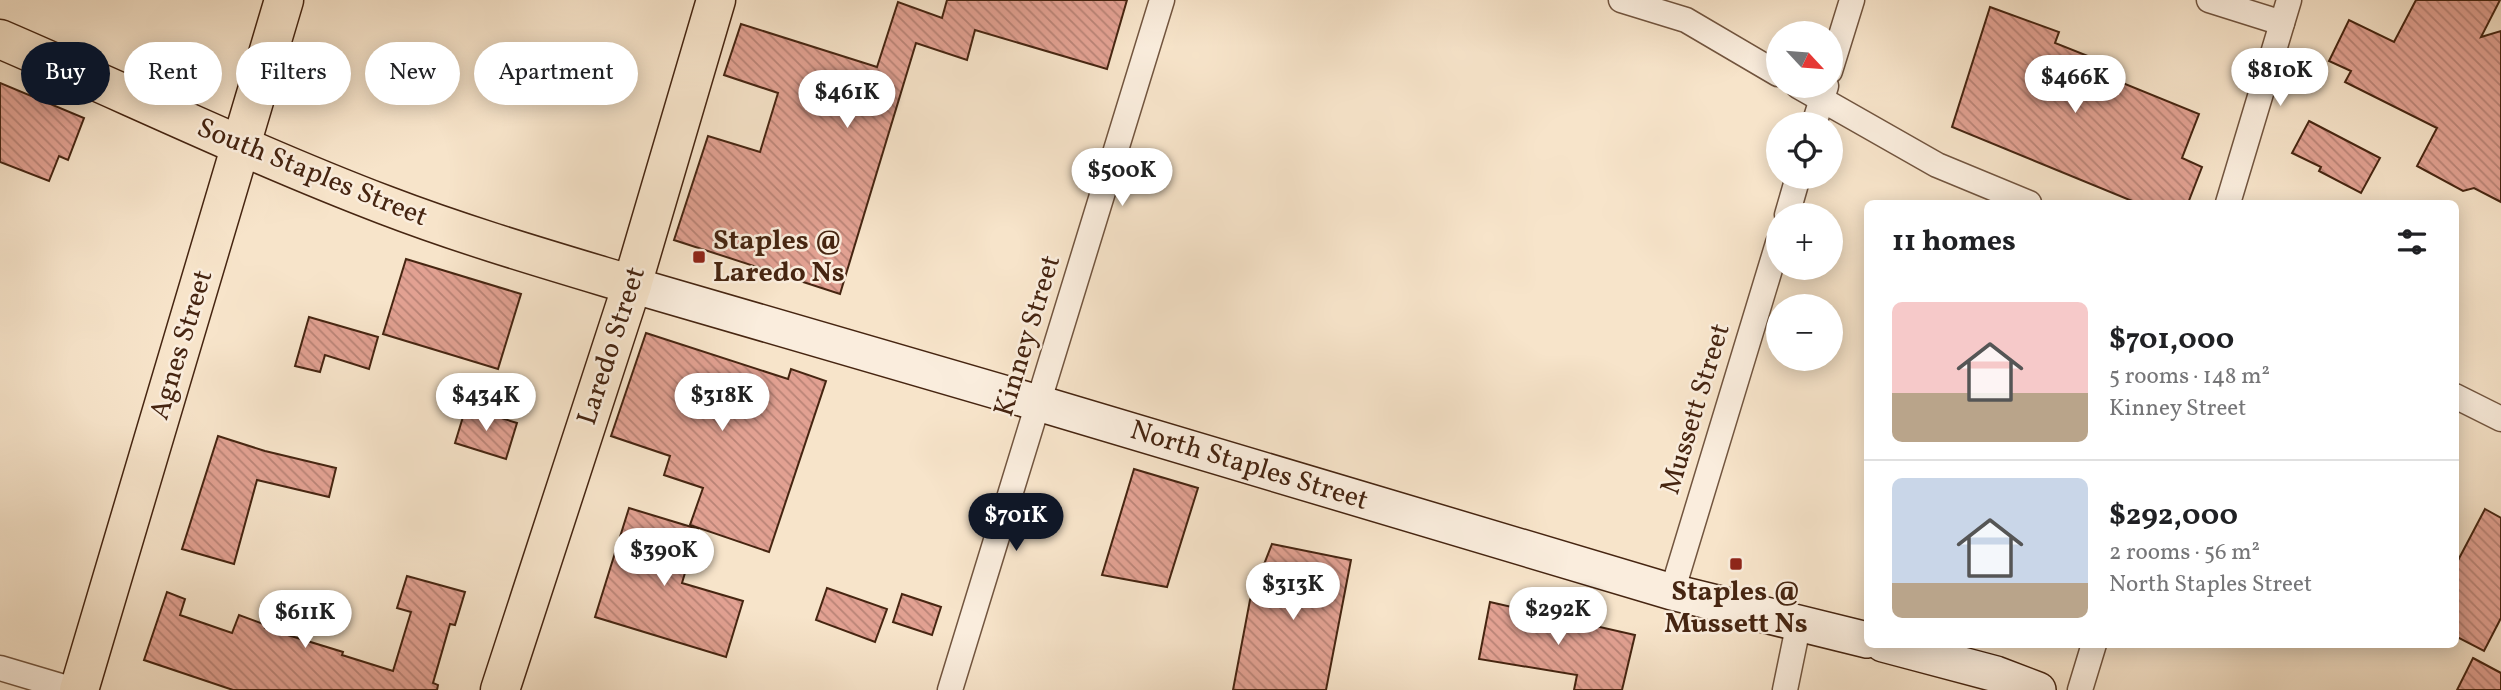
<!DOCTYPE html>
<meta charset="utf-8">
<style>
body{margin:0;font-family:Vollkorn,serif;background:#f6f6f6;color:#202124;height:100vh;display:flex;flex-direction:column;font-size:26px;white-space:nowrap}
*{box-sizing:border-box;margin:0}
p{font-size:23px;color:#757577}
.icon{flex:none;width:38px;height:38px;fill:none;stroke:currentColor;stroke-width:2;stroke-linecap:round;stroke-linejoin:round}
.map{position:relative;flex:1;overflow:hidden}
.sheet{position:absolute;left:1864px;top:200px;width:595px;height:448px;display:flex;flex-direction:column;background:#fff;border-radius:10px;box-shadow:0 4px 18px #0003}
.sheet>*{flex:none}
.top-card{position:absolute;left:21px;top:42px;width:665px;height:63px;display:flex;gap:14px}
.needle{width:46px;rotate:116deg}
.controls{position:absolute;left:1766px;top:21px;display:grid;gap:14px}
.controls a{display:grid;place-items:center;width:77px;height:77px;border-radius:50%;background:#fff;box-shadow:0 4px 18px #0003;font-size:35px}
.price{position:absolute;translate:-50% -60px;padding:0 16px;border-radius:24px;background:#fff;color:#222;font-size:23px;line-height:46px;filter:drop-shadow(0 2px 4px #0008)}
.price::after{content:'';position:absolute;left:50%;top:42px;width:21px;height:16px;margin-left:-10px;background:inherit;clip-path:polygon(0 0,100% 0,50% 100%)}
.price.on{background:#111827;color:#fff}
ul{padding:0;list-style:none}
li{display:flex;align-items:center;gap:21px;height:175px;padding:0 28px}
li+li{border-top:2px solid #e0e0e0}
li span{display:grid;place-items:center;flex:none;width:196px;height:140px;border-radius:10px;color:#555}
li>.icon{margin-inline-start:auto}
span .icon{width:84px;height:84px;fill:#fffc;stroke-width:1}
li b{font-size:30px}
h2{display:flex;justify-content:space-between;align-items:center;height:84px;padding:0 28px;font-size:30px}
.tag{padding:0 24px;border-radius:32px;background:#fff;box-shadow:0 4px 18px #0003;font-size:24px;line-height:63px}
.tag.on{background:#111827;color:#fff}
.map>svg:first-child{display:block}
</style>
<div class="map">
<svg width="2501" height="690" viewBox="0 0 2501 690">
<defs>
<pattern id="building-back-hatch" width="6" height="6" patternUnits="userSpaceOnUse" patternTransform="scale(1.75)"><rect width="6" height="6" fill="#e2a192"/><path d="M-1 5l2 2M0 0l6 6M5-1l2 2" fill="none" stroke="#b98376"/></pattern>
</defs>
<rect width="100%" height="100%" fill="#f7e4ca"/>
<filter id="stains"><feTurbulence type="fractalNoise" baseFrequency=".00286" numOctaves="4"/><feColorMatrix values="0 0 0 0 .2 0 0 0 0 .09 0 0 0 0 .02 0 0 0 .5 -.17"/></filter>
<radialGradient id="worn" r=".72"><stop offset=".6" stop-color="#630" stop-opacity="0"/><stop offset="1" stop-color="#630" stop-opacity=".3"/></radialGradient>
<g fill="url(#building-back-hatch)" stroke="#462511" stroke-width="2">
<path d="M947 0H1127L1107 69 975 30 967 60 916 43 840 294 674 240 708 136 760 152 778 93 724 75 741 24 877 67 898 2 942 18Z"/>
<path d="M2416 0H2500L2481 37 2501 31V202L2474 188 2463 191 2417 166 2437 128 2345 82 2351 71 2329 61 2349 20 2394 42Z"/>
<path d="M1990 7 2059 32 2055 43 2103 62 2098 73 2199 114 2182 158 2202 167 2188 203H2137L1952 127Z"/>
<path d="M0 83 84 118 68 160 59 156 49 181 0 162Z"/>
<path d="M2309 121 2380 158 2361 193 2319 171 2321 167 2292 153Z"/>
<path d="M406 259 521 294 498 369 383 334Z"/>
<path d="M309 317 378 337 369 369 325 355 320 372 295 366Z"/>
<path d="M646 333 788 379 791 369 826 381 769 552 690 525 703 488 664 475 670 456 611 436Z"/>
<path d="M466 407 517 423 506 459 455 443Z"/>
<path d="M218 436 265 451 336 468 329 497 257 480 234 564 182 549Z"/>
<path d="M1134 469 1198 488 1167 587 1102 575Z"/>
<path d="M629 508 698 529 682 583 743 601 726 657 595 617Z"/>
<path d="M2485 509 2501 518V618L2484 651 2455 636V566Z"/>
<path d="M1272 544 1351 560 1326 690H1233L1250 600Z"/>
<path d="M407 576 465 592 455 625 450 624 433 683 438 685 437 690H233L144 660 167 592 185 599 180 615 232 633 239 615 266 625 265 628 343 652 342 655 393 671 411 612 397 608Z"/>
<path d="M827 588 887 609 875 642 816 620Z"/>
<path d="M902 594 941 607 932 635 893 622Z"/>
<path d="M1490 602 1635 635 1622 690H1574L1577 675 1479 659Z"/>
<path d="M2473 658 2501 673V690H2457Z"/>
</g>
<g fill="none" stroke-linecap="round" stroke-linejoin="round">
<defs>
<g id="minor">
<path d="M1621 0 1686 20 1778 74"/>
<path d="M2209 0 2282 23"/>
<path d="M1830 71 1852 0"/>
<path d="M1798 86 1937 165 2029 203"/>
<path d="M1814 124 1826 86"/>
<path d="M2228 203 2289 0"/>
<path d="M1787 215 1798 177"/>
<path d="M2455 396 2501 419"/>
<path d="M1672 592 1778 243"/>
<path d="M0 668 74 690"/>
<path d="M950 690 1162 0"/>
<path d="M1785 690 1799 622"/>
<path d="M2080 690 2094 644"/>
</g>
<g id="secondary">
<path d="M632 285 1038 403 1672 592 1867 640"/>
<path d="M1883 644 1996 674 2038 690"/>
</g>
<g id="primary">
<path d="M0 39C128 94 254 155 385 205 466 236 549 260 632 285"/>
<path d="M79 690 284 0"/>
<path d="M500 690 632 285 716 0"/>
</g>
</defs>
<use href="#minor" stroke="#72553f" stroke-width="27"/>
<use href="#secondary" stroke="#462511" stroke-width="38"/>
<use href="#primary" stroke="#462511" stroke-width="41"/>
<use href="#minor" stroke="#faeddd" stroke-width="24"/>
<use href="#secondary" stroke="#faeddd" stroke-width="35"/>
<use href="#primary" stroke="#f7e4ca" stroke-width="38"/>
</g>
<g fill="#8f2418" stroke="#faeddd" stroke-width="2.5">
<rect x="692" y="250" width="14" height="14" rx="3.5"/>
<rect x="1729" y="557" width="14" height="14" rx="3.5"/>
</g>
<g text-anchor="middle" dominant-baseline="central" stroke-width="5" stroke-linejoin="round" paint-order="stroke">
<g font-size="28" fill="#462511" stroke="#faeddd">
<text transform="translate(312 173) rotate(22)">South Staples Street</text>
<text transform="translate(1028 336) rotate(-73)">Kinney Street</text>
<text transform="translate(182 345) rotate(-73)">Agnes Street</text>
<text transform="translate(612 346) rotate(-72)">Laredo Street</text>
<text transform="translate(1696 409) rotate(-73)">Mussett Street</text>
<text transform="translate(1249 466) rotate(17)">North Staples Street</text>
</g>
<g font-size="28" font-weight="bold" fill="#462511" stroke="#faeddd" text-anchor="start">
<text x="713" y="241">Staples @<tspan x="713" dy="32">Laredo Ns</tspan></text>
<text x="1736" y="592" text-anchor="middle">Staples @<tspan x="1736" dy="32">Mussett Ns</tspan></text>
</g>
</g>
<rect width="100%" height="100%" filter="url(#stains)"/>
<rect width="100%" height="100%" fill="url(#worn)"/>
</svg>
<div class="controls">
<a><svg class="needle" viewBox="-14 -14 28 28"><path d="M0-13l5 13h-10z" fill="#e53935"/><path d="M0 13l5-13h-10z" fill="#757577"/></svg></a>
<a><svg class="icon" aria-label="locate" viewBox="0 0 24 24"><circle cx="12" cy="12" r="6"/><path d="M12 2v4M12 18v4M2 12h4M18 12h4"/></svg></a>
<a>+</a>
<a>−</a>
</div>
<b class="price" style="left:2280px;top:108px">$810K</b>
<b class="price" style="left:2075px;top:115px">$466K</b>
<b class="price" style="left:847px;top:130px">$461K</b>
<b class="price" style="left:1122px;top:208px">$500K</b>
<b class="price" style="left:486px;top:433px">$434K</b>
<b class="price" style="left:722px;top:433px">$318K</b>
<b class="price on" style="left:1016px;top:553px">$701K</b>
<b class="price" style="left:664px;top:588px">$390K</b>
<b class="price" style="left:1293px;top:622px">$313K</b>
<b class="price" style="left:1558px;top:647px">$292K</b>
<b class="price" style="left:305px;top:650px">$611K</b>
<div class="top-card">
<a class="tag on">Buy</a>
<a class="tag">Rent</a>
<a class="tag">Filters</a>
<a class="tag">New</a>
<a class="tag">Apartment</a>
</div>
<section class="sheet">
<h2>11 homes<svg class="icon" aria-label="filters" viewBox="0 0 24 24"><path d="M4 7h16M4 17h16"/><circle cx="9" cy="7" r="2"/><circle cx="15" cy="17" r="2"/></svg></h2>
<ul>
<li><span style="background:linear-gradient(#f6c9c9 65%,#b9a48a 0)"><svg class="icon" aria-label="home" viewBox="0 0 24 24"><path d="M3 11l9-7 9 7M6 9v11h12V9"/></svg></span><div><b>$701,000</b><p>5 rooms · 148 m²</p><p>Kinney Street</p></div></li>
<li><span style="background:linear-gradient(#c9d6e8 75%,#b9a48a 0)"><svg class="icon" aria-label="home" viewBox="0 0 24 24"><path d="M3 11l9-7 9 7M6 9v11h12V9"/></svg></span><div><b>$292,000</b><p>2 rooms · 56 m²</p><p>North Staples Street</p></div></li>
</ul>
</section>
</div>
